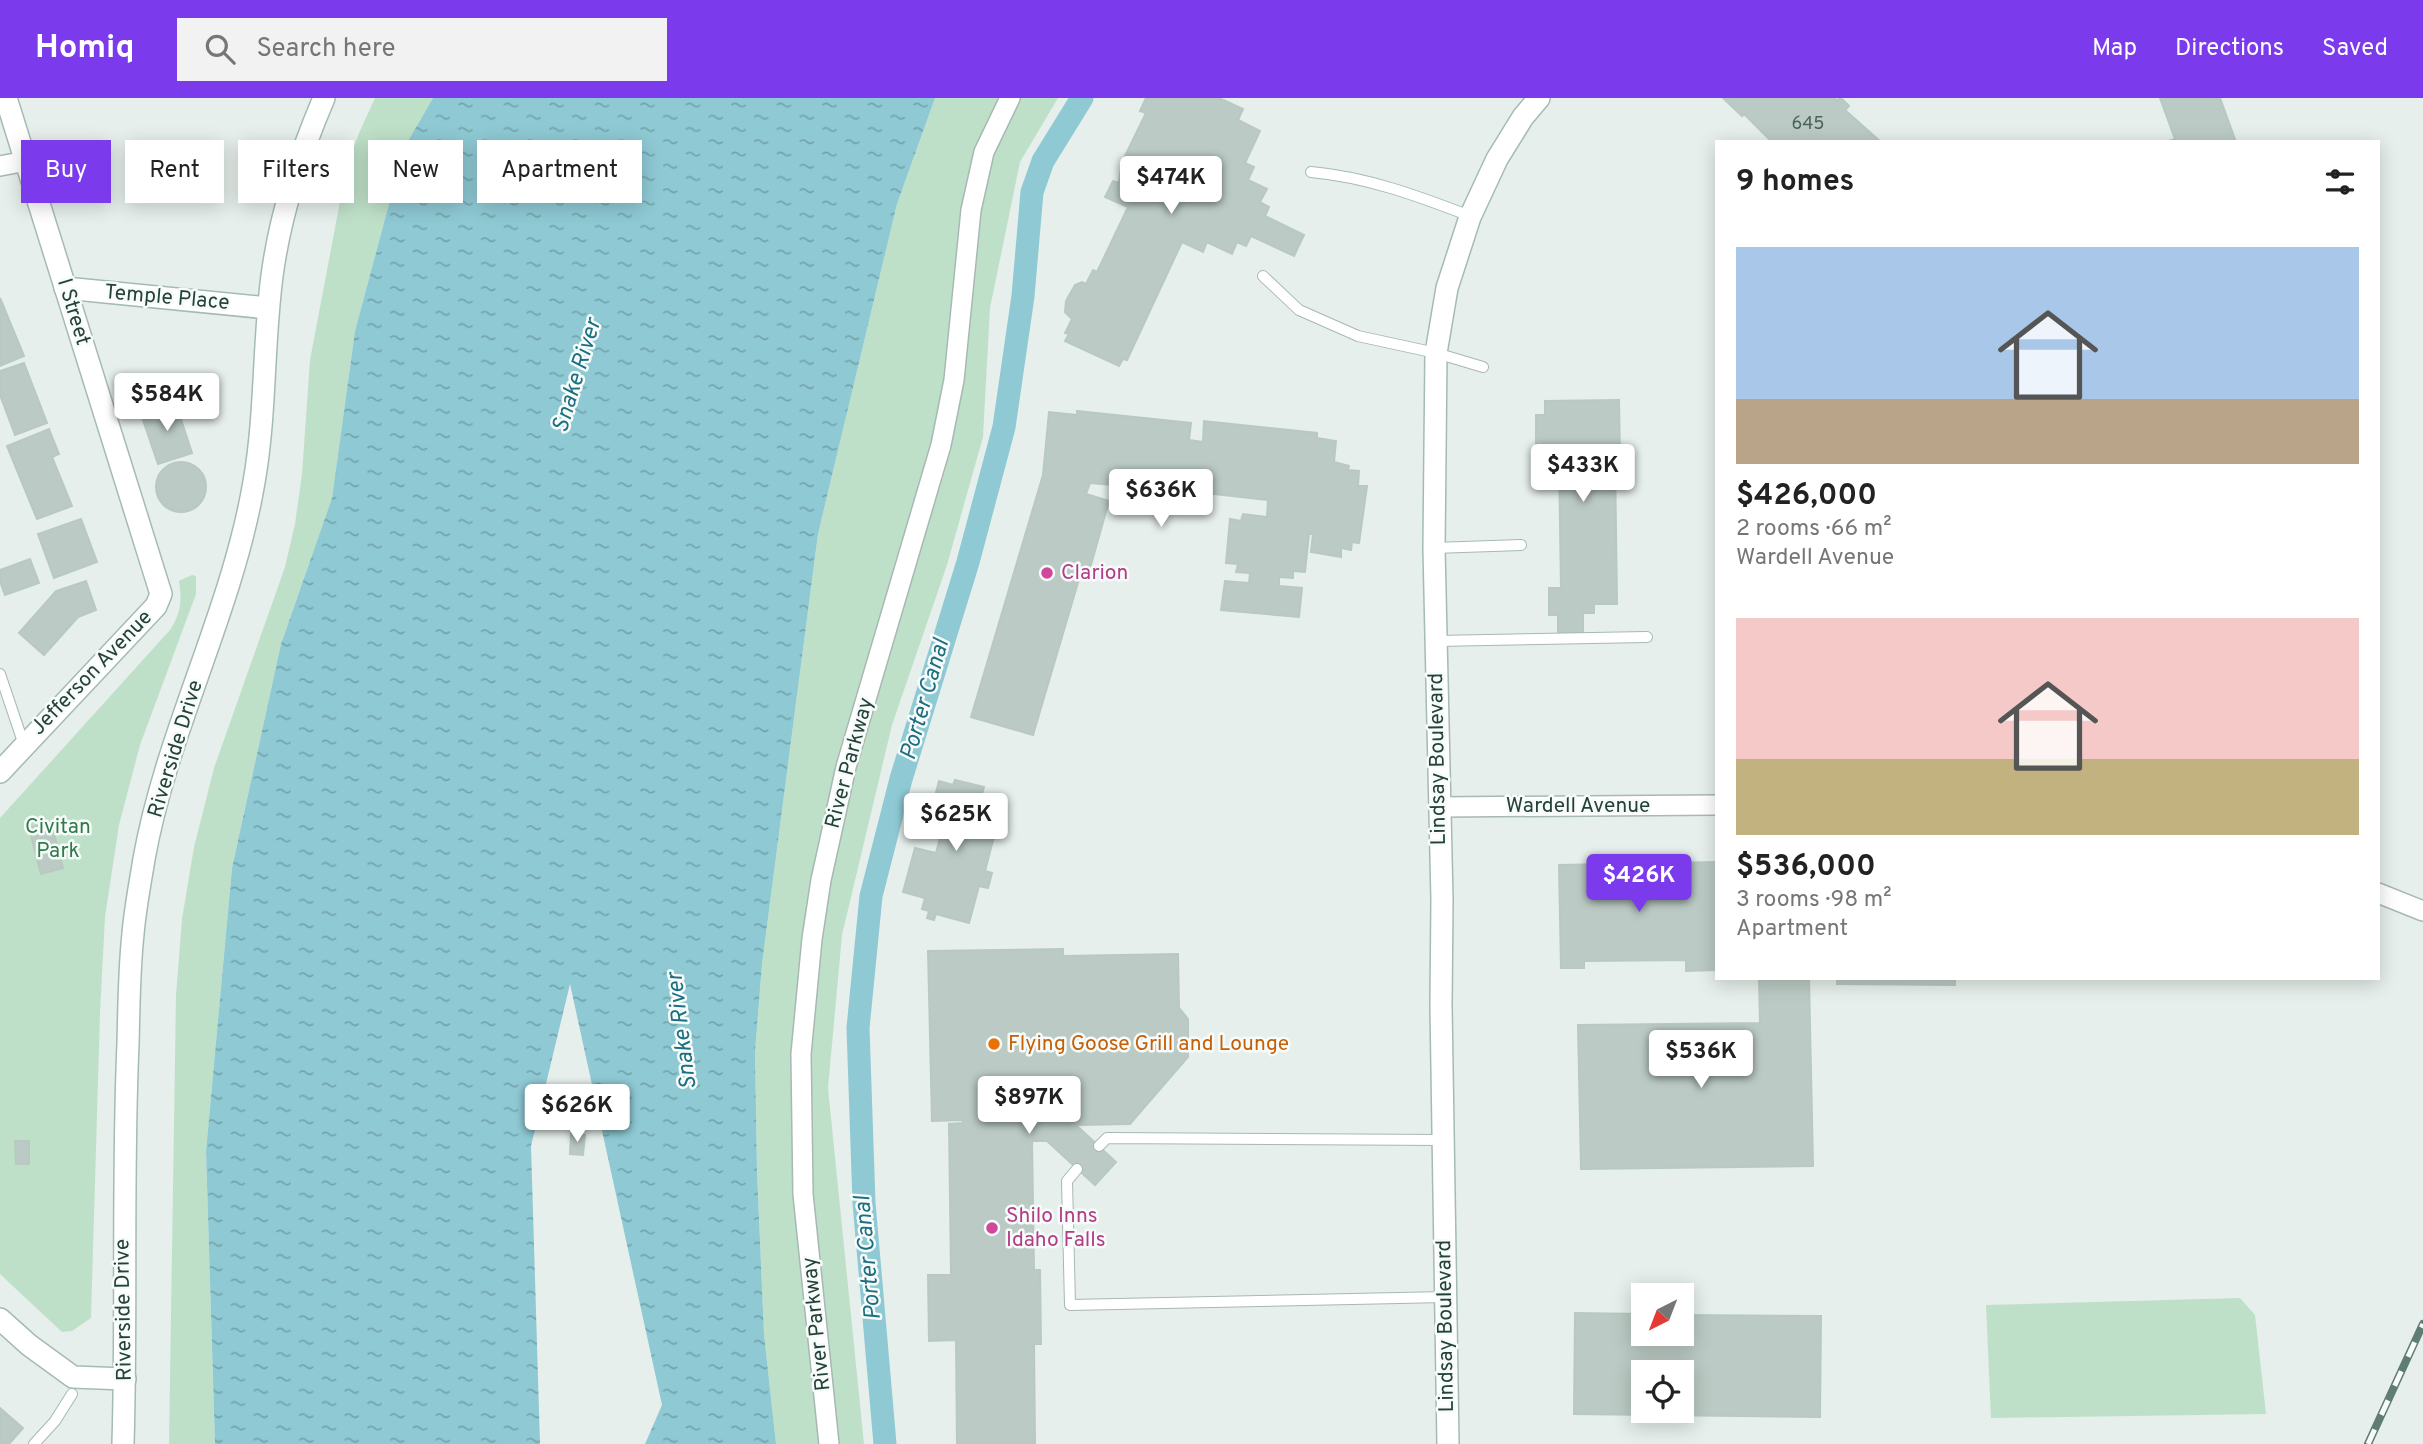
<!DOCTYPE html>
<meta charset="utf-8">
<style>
body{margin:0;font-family:Overpass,sans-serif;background:#f2f2f2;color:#222;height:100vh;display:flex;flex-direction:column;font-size:26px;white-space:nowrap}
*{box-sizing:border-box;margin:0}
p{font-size:23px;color:#767676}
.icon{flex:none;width:38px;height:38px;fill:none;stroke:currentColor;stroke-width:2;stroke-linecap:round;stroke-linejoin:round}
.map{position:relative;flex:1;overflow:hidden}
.drawer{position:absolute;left:1715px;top:42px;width:665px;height:840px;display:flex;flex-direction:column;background:#fff;border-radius:0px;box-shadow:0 4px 18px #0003}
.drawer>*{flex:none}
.top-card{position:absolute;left:21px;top:42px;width:665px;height:63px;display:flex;gap:14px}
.needle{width:46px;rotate:222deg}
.buttons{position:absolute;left:1631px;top:1185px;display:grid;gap:14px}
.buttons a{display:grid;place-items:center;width:63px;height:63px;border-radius:0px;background:#fff;box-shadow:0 4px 18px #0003;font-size:35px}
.price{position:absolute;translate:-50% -60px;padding:0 16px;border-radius:7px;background:#fff;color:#222;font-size:23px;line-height:46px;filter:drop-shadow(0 2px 4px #0008)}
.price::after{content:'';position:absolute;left:50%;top:42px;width:21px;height:16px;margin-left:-10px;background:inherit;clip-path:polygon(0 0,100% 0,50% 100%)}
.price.active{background:#7c3aed;color:#fff}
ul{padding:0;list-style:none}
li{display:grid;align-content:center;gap:14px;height:371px;padding:0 21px}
li span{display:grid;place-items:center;height:217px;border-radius:0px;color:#555}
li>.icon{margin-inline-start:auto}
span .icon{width:126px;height:126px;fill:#fffc;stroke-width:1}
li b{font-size:30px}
h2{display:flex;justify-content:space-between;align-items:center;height:84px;padding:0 21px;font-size:30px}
.chip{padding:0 24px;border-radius:0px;background:#fff;box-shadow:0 4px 18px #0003;font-size:24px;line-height:63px}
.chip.active{background:#7c3aed;color:#fff}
header{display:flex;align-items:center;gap:42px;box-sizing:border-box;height:98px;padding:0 35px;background:#7c3aed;color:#fff}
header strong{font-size:33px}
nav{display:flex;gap:38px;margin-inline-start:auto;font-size:24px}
.search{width:490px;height:63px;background:#f2f2f2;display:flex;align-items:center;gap:18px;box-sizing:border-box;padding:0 24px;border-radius:0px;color:#767676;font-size:26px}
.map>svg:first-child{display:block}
</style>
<header>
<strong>Homiq</strong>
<div class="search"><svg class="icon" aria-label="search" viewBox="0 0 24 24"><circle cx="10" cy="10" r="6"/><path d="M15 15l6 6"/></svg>Search here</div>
<nav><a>Map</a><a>Directions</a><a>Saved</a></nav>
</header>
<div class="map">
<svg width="2423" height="1346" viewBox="0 0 2423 1346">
<defs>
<pattern id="water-ripples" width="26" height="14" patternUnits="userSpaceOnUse" patternTransform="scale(1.75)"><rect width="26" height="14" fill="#8ec9d4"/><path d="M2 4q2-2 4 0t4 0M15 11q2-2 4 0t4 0" fill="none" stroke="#74a5ad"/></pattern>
</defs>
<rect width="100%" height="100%" fill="#e6efeb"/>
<g fill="#bfe0c8">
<path d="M375 0H433L404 50 355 233 332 400 281 546 232 770 206 1053 215 1346H169L176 897 182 821 194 749 214 670 285 469 295 426 302 376 310 262 346 72 359 35Z"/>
<path d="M935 0H1058L1020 64 990 210 983 339 947 467 892 627 842 837 828 990 864 1346H776L764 1236 757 1073 755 954 762 866 818 436 897 106Z"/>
<path d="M192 477 196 478V496L140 647 119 727 105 819 100 915 91 1220 72 1233 62 1234 0 1176V720L170 532C181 515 182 503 179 483Z"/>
<path d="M2240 1200 2255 1217 2266 1316 1991 1320 1986 1207Z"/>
</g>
<path fill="url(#water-ripples)" d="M433 0H935L897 106 818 436 762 866 755 954 757 1073 764 1236 776 1346H645L662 1307 570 886 531 1048 540 1346H215L206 1053 232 770 281 546 332 400 355 233 404 50Z"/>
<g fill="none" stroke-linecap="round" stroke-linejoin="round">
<path stroke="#8ec9d4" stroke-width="23" d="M885 1346 864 1105 858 930 871 798 901 681 968 464 1004 329 1023 198 1032 94 1043 63 1082 0"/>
</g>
<g fill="#bbcac4" stroke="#b8c9c2" stroke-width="2" fill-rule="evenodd">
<path d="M1146 0H1219L1243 11 1238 22 1260 33 1245 65 1254 69 1248 82 1267 91 1260 104 1269 109 1265 118 1304 137 1294 158 1251 138 1246 148 1237 144 1232 156 1207 144 1203 154 1182 144 1127 262 1123 261 1119 268 1065 243 1069 236 1065 235 1072 221 1065 214 1066 203 1075 187 1082 184 1086 186 1093 172 1097 174 1128 109 1105 99 1113 83 1119 85 1122 64 1146 15 1140 13Z"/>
<path d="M1723 0H1834L1837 2 1841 0 1849 8 1845 12 1881 44H1772L1744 16 1742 18Z"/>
<path d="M2160 0H2220L2236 44H2166L2175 41Z"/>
<path d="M0 200 24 258 0 268Z"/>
<path d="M24 265 47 325 15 337 0 297V273Z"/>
<path d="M1619 302 1620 359H1615L1617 506H1594V515H1583V536L1558 537V517H1549V490H1561L1559 362H1541V350H1536V317H1545V303Z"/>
<path d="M175 303 192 355 158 366 143 322 151 320 148 311Z"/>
<path d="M1077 313 1191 325 1189 342 1203 344 1204 323 1317 335V340L1336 343 1334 364 1349 368 1348 372 1359 373 1358 388H1367L1359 445 1352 444 1351 452 1341 450V459L1311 454 1313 436H1309L1305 474 1293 473V480L1279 479V488L1302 490 1299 519 1221 512 1225 483 1249 485 1250 475 1236 474 1238 466 1226 465 1230 421 1241 423 1243 416 1267 419 1268 402 1197 394 1199 376 1185 374 1182 393 1090 385 1086 396 1109 403 1089 474 1082 471 1033 637 971 619 1043 377 1049 314 1077 317Z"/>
<path d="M49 331 59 356 52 359 72 408 37 421 7 348Z"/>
<circle cx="181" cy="389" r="25"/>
<path d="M81 421 97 464 54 480 38 436Z"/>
<path d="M30 461 39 485 5 497 0 483V472Z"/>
<path d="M86 483 96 512 78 519 44 557 19 535 56 493Z"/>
<path d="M955 682 984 689 980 702 1002 708 985 773 992 775 988 790 979 788 969 825 936 816 934 822 927 820 929 813 922 811 925 800 903 794 915 750 936 755 945 721 930 717 939 683 953 687Z"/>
<path d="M51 724 63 770 41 776 29 730Z"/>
<path d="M1717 764V872L1686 873V862L1584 863V870H1561L1559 767Z"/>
<path d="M1063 851V858L1178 856 1179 910 1188 921V959L1130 1026 1076 1027 1116 1064 1095 1087 1047 1043H1032L1034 1172H1040L1041 1246H1034L1035 1346H957L956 1242 929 1243 928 1177H951L949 1026 963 1025V1022L932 1023 928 853Z"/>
<path d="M1759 880H1809L1813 1068 1581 1071 1578 927 1760 925Z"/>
<path d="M1837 880H1955V887L1837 886Z"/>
<path d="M571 1036 585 1037 583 1057 570 1056Z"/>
<path d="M15 1043H29V1066H16Z"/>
<path d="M1575 1215 1643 1216V1236H1682V1217L1821 1218 1820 1319 1574 1316ZM1643 1274H1682V1312H1643Z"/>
<path d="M0 1310 23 1330 9 1346H0Z"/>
</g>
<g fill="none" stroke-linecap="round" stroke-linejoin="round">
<defs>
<g id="lane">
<path d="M1311 74C1367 79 1418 98 1470 118"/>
<path d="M1263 178 1299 212 1358 238 1436 255 1483 269"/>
<path d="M1434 450 1521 447"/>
<path d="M1436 543 1647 539"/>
<path d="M0 576 24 647"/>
<path d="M1099 1048 1107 1040 1443 1042"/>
<path d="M1077 1071 1067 1083 1070 1207 1446 1199"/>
<path d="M34 1346 55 1323 72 1296"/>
</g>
<g id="street">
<path d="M0 68 27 63"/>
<path d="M1439 709 1717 707"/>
<path d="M2378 795 2423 813"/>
<path d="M829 1346 803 1096 801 956 812 841 821 782 846 669 941 347 954 282 971 112 984 54 1010 0"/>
</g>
<g id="secondary">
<path d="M65 190 268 210"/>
<path d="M0 674 156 508 161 496 6 0"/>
<path d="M0 1221 29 1247 73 1279 125 1281"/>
<path d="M123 1346C127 1213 122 1080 128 946 129 910 129 872 133 836 135 811 140 786 144 761 167 632 232 514 254 384 266 316 263 246 272 178 280 117 300 56 324 0"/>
<path d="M1448 1346 1441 907 1442 802 1434 450 1436 255 1447 190 1470 119 1497 61 1523 19 1539 0"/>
</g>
</defs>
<use href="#lane" stroke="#a8b8b2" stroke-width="12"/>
<use href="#street" stroke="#a8b8b2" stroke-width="22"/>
<use href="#secondary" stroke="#a4bbb3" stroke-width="24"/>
<use href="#lane" stroke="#fff" stroke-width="10"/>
<use href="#street" stroke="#fff" stroke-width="19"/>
<use href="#secondary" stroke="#fff" stroke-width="21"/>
<defs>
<path id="rail" d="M2368 1346 2423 1226"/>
</defs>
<use href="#rail" stroke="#5f7d75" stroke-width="8"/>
<use href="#rail" stroke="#f7fbf9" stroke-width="5" stroke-dasharray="16" stroke-linecap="butt"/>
</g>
<g fill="#d1479c" stroke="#f7fbf9" stroke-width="2.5">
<circle cx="1047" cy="475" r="7"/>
<circle cx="992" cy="1130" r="7"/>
</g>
<circle fill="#e8710a" stroke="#f7fbf9" stroke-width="2.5" cx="994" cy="946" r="7"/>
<g text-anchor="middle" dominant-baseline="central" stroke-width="5" stroke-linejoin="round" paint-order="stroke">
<g font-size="18" fill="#4a645c">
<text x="1808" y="26">645</text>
</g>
<g font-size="21" fill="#24423a" stroke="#f7fbf9">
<text transform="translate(167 200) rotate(5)">Temple Place</text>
<text transform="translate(73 214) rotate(73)">I Street</text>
<text transform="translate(92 575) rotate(-46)">Jefferson Avenue</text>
<text transform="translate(176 651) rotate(-73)">Riverside Drive</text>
<text transform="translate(1438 661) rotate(-91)">Lindsay Boulevard</text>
<text transform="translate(850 665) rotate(-75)">River Parkway</text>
<text x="1578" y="708">Wardell Avenue</text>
<text transform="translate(124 1212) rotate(-91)">Riverside Drive</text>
<text transform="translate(817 1226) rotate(-96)">River Parkway</text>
<text transform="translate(1446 1228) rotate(-91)">Lindsay Boulevard</text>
</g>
<g font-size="21" fill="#b23c85" stroke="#f7fbf9" text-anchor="start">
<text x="1061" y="475">Clarion</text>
<text x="1006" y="1118">Shilo Inns<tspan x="1006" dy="24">Idaho Falls</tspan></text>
</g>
<g font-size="21" fill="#2d7a4b" stroke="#f7fbf9">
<text x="58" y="729">Civitan<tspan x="58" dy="24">Park</tspan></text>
</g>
<g font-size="21" fill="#c56008" stroke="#f7fbf9" text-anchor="start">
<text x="1008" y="946">Flying Goose Grill and Lounge</text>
</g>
<g font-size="23" font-style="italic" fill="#1c6f80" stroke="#f7fbf9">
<text transform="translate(578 278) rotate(-73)">Snake River</text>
<text transform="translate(926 602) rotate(-74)">Porter Canal</text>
<text transform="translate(683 933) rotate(-97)">Snake River</text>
<text transform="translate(869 1160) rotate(-95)">Porter Canal</text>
</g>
</g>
</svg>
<div class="buttons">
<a><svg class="needle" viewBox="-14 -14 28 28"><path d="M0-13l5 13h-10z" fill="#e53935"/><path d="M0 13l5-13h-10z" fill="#767676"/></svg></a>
<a><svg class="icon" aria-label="locate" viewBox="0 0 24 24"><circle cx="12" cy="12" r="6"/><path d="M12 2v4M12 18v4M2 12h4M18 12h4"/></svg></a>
</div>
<b class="price" style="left:1171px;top:118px">$474K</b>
<b class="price" style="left:167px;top:335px">$584K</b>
<b class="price" style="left:1583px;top:406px">$433K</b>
<b class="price" style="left:1161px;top:431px">$636K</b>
<b class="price" style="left:956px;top:755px">$625K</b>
<b class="price active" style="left:1639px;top:816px">$426K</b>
<b class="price" style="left:1701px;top:992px">$536K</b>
<b class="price" style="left:1029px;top:1038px">$897K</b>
<b class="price" style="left:577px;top:1046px">$626K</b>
<div class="top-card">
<a class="chip active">Buy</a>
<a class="chip">Rent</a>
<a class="chip">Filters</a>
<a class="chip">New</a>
<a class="chip">Apartment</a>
</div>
<section class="drawer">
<h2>9 homes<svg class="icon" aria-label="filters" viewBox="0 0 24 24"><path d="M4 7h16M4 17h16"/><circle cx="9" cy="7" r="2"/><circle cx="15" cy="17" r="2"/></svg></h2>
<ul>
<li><span style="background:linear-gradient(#a9c7e8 70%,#b9a48a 0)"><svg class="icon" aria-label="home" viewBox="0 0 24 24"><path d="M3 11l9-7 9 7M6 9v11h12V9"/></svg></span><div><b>$426,000</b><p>2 rooms · 66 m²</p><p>Wardell Avenue</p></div></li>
<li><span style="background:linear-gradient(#f6c9c9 65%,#c2b280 0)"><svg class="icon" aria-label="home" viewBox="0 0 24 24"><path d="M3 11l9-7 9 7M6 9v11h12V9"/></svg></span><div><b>$536,000</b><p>3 rooms · 98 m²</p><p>Apartment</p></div></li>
</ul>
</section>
</div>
